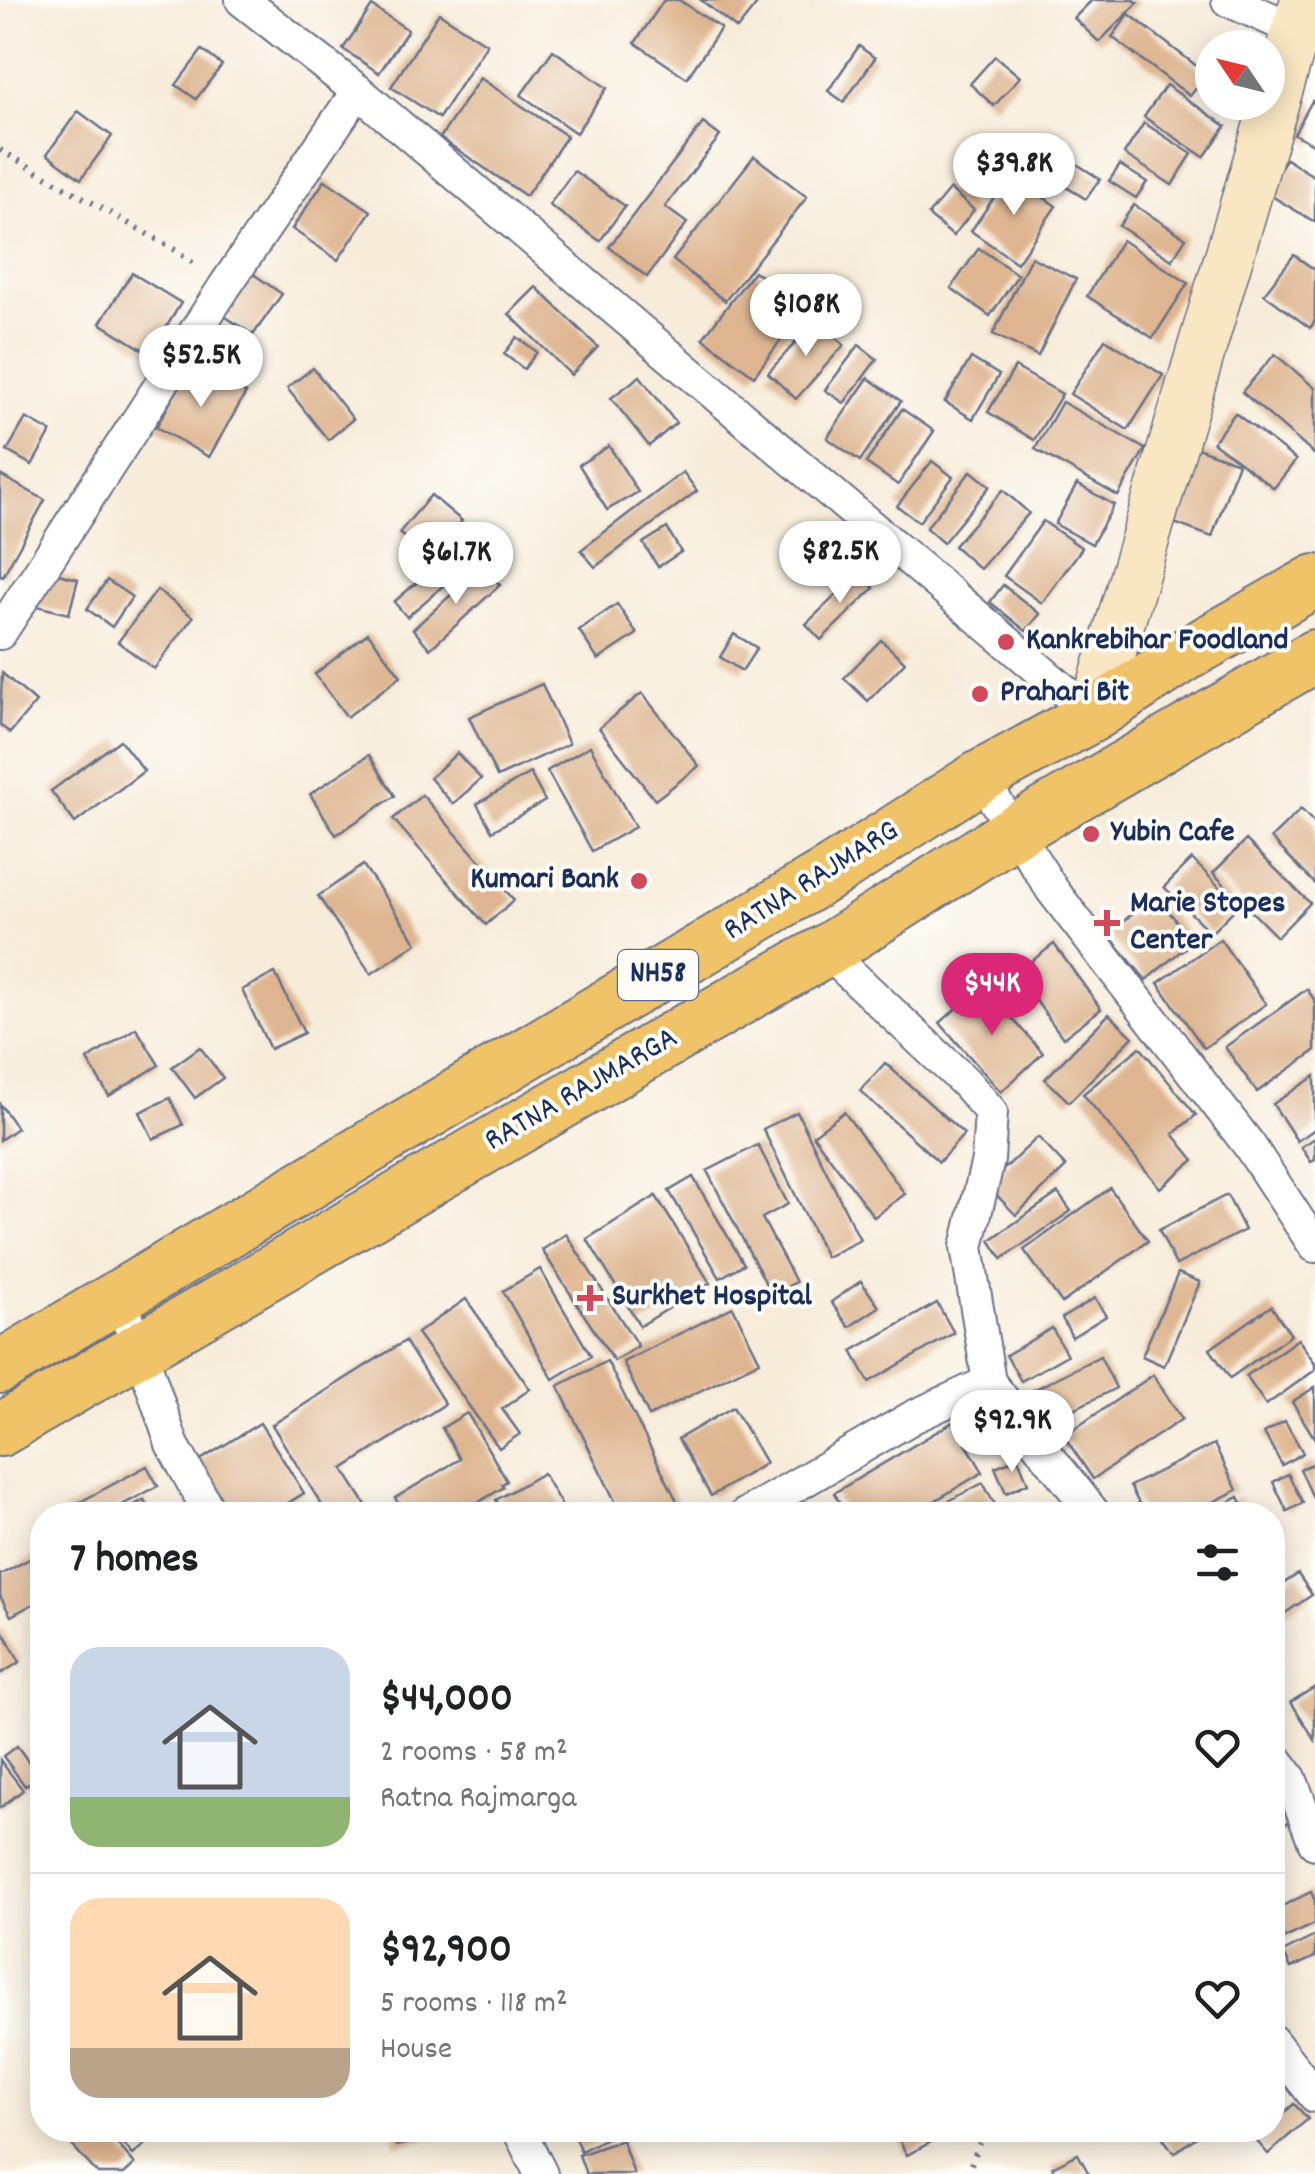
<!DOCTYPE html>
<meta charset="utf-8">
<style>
body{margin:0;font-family:Dekko,sans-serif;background:#f6f6f6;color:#202124;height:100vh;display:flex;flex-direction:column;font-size:38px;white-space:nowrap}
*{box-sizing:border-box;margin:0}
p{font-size:32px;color:#757577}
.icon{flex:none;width:55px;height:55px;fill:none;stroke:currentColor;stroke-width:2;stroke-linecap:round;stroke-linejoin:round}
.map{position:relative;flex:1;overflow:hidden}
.panel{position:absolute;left:30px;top:1502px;width:1255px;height:640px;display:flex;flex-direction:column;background:#fff;border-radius:40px;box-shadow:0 5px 25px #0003}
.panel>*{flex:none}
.needle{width:65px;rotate:305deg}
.tools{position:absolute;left:1195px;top:30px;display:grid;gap:20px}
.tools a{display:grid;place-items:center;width:90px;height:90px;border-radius:50%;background:#fff;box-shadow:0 5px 25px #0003;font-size:50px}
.price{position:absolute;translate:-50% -85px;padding:0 22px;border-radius:35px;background:#fff;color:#222;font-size:32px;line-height:65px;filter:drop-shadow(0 2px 5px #0008)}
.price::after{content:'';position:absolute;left:50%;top:60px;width:30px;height:22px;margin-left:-15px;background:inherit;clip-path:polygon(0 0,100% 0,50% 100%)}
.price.on{background:#db2777;color:#fff}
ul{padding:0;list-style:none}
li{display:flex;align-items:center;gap:30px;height:250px;padding:0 40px}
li+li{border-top:2px solid #e0e0e0}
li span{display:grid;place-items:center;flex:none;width:280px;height:200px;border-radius:30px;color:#555}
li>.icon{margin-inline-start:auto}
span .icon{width:120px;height:120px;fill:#fffc;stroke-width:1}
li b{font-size:42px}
h2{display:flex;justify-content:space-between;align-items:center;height:120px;padding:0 40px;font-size:42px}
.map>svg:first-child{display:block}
</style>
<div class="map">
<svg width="1315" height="2174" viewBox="0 0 1315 2174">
<rect width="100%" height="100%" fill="#fdfcf7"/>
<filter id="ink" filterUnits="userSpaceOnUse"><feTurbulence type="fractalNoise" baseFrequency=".01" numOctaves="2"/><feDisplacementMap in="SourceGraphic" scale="20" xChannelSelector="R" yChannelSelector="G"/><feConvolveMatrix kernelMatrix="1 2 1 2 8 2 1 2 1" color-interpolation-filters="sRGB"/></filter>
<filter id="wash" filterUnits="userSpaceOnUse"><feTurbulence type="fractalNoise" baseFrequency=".0048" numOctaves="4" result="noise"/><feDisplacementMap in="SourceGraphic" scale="40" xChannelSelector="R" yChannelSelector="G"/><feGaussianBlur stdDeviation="2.25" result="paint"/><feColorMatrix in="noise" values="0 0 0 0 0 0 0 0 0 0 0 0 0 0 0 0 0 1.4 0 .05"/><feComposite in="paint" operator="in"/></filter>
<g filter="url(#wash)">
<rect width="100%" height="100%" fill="#f7ecda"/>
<g id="blocks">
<g fill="#deb590">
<path d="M664 0H679L721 28 687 78 635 43Z"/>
<path d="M701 0H760L737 29Z"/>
<path d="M1092 0H1134L1138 3 1099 42 1074 18Z"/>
<path d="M372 6 408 30 379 73 343 49Z"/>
<path d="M439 13 487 44 439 118 391 87Z"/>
<path d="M1129 14 1207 74 1190 96 1112 37Z"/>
<path d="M859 46 875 58 844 102 828 91Z"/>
<path d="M202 50 222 65 196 99 176 85Z"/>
<path d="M553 50 607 88 576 133 521 95Z"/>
<path d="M995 56 1020 77 994 106 970 84Z"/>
<path d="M480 78 567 136 526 196 440 138Z"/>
<path d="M1166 85 1226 126 1204 157 1144 117Z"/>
<path d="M1312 101 1315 103V145L1294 134Z"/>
<path d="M78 111 112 136 81 179 47 154Z"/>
<path d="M703 123 720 136 665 207 687 223 647 277 609 247Z"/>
<path d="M1144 123 1192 154 1172 185 1124 154Z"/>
<path d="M754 156 807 197 725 301 673 260Z"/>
<path d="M1069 159 1100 179 1086 199 1055 180Z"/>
<path d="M1286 159 1315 177V222L1265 192Z"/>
<path d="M1120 165 1147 182 1136 198 1109 181Z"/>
<path d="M574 171 625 206 600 241 549 205Z"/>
<path d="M1010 174 1056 206 1017 263 971 231Z"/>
<path d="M325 180 371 211 338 260 292 229Z"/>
<path d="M950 189 974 210 953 236 928 215Z"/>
<path d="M1134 205 1186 238 1172 260 1119 226Z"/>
<path d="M1122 240 1188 283 1153 338 1087 296Z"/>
<path d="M979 248 1018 275 990 316 951 288Z"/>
<path d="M1294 255 1315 270V321L1310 328 1264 294Z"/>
<path d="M1031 257 1076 279 1038 356 993 334Z"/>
<path d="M754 271 805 308 754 376 703 338Z"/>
<path d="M132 273 181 303 150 354 100 323Z"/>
<path d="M252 273 282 294 253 335 223 315Z"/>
<path d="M536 287 598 347 571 375 509 314Z"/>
<path d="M817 319 844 345 796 399 768 373Z"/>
<path d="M517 337 537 352 524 369 504 354Z"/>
<path d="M1105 339 1163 375 1128 430 1070 394Z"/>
<path d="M859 345 877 359 844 403 825 390Z"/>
<path d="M1275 354 1315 388V455L1242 392Z"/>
<path d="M971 358 999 375 973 419 945 402Z"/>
<path d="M193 363 246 393 209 457 156 427Z"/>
<path d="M1015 367 1062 394 1034 440 988 412Z"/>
<path d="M313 368 353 419 328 440 287 388Z"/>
<path d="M640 376 676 423 649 446 611 398Z"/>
<path d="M868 378 901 401 860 461 827 438Z"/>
<path d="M1062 402 1145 449 1118 496 1035 449Z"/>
<path d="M902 409 934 431 898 485 866 463Z"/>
<path d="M1235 413 1296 460 1274 488 1213 442Z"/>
<path d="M26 418 51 432 32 465 7 451Z"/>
<path d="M609 446 638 492 607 510 579 465Z"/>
<path d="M1192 446 1238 463 1212 537 1166 520Z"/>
<path d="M932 461 953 477 919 522 897 506Z"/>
<path d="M971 471 990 486 943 543 926 528Z"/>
<path d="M683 472 697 491 595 567 581 550Z"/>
<path d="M0 475 45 500 3 576 0 575Z"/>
<path d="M1077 484 1114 505 1092 544 1055 524Z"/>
<path d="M1003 490 1029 513 980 569 954 546Z"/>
<path d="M431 495 462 521 430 559 399 533Z"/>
<path d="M1043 521 1082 548 1042 603 1004 576Z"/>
<path d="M667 528 681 552 658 567 643 543Z"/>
<path d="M466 540 479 555 407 617 394 602Z"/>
<path d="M483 566 500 585 430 649 413 629Z"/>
<path d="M46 571 78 579 69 614 37 606Z"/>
<path d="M860 572 874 588 821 640 806 624Z"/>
<path d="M107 580 132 597 112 627 87 609Z"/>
<path d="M1003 585 1040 614 1026 631 990 602Z"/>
<path d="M157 590 193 617 154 669 118 642Z"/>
<path d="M617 604 637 634 598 660 579 630Z"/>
<path d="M368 633 401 676 347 717 315 674Z"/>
<path d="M734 634 757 648 742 671 720 657Z"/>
<path d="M881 640 905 662 868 701 844 678Z"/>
<path d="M2 673 36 702 10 733 0 725Z"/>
<path d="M542 684 569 744 497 777 469 717Z"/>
<path d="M642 693 699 766 655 800 599 728Z"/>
<path d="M120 740 144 771 75 823 51 791Z"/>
<path d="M590 746 635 827 592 851 547 771Z"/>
<path d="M457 753 481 779 453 804 430 778Z"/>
<path d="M369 755 395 796 336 835 310 794Z"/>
<path d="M530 773 545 801 492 831 477 804Z"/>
<path d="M422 795 514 900 486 925 393 819Z"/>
<path d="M1301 809 1315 824V884L1271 838Z"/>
<path d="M1246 840 1310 903 1277 937 1213 873Z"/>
<path d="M1192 859 1238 906 1211 933 1164 887Z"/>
<path d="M363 865 417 943 371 974 318 896Z"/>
<path d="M1155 895 1193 941 1146 980 1108 934Z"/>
<path d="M1220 939 1266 1004 1204 1048 1158 983Z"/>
<path d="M1054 944 1101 1009 1063 1038 1016 973Z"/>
<path d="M275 973 304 1033 270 1049 242 990Z"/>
<path d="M982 985 1043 1053 1001 1092 940 1023Z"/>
<path d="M1307 989 1315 1001V1051L1257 1092 1225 1047Z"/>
<path d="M1109 1014 1133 1037 1069 1102 1045 1079Z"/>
<path d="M136 1028 159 1065 109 1096 87 1060Z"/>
<path d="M200 1047 223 1078 195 1098 172 1067Z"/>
<path d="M1140 1047 1196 1115 1173 1134 1194 1160 1160 1188 1083 1094Z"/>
<path d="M885 1063 964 1134 939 1162 860 1091Z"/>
<path d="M1315 1076V1129L1297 1141 1273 1104Z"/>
<path d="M170 1098 183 1125 153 1139 140 1112Z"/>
<path d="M0 1104 17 1128 0 1140Z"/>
<path d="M797 1112 860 1240 826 1257 763 1129Z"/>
<path d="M844 1112 905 1194 874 1217 813 1135Z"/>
<path d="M1038 1137 1066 1167 1016 1215 987 1185Z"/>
<path d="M1315 1138V1160L1311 1162 1301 1147Z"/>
<path d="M758 1145 788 1204 762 1218 796 1282 772 1295 707 1171Z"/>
<path d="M693 1177 744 1264 720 1278 669 1191Z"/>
<path d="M1110 1188 1148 1241 1062 1303 1024 1250Z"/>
<path d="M1058 1193 1071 1211 1002 1259 990 1240Z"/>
<path d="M1227 1195 1245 1230 1176 1265 1159 1230Z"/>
<path d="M656 1196 710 1283 640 1326 587 1239Z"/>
<path d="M566 1234 638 1346 614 1361 542 1250Z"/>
<path d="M540 1269 591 1356 553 1379 503 1291Z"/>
<path d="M1178 1273 1200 1282 1164 1366 1142 1356Z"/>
<path d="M861 1281 879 1307 849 1327 831 1302Z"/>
<path d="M1095 1298 1106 1316 1072 1337 1062 1318Z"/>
<path d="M466 1299 530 1389 502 1409 520 1434 499 1448 417 1333Z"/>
<path d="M937 1303 954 1333 869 1382 852 1351Z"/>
<path d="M1271 1306 1291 1335 1230 1378 1210 1349Z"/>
<path d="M733 1307 760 1361 649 1416 623 1362Z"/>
<path d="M1052 1328 1067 1355 1021 1381 1006 1355Z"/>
<path d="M1298 1339 1315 1363V1370L1266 1405 1246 1376Z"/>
<path d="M405 1341 445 1404 343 1469 368 1508 356 1515H328L272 1425Z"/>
<path d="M1100 1356 1116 1388 1036 1428 1020 1397Z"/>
<path d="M607 1361 684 1515H622L558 1386Z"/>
<path d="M1153 1375 1182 1419 1093 1479 1064 1436Z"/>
<path d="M1315 1387V1439L1292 1402Z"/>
<path d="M733 1407 766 1463 711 1496 678 1439Z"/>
<path d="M467 1413 507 1481 502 1484 504 1487 457 1515H405L395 1498 460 1459 442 1428Z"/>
<path d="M1285 1421 1303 1453 1282 1465 1264 1433Z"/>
<path d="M953 1422 983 1472 911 1515H847L834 1493Z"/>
<path d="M260 1423 304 1493 269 1515H222L191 1466Z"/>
<path d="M1214 1444 1237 1490 1187 1515H1145L1130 1486Z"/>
<path d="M1018 1458 1028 1483 1006 1493 995 1467Z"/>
<path d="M1315 1463V1502L1300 1469Z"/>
<path d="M147 1466 158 1486 103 1515H56Z"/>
<path d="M543 1473 567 1515H505L496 1500Z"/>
<path d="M1288 1474 1303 1503 1287 1511 1273 1482Z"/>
<path d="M983 1483 998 1510 989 1515H922Z"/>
<path d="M1239 1497 1248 1515H1204Z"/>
<path d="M144 1500 153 1515H116Z"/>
<path d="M1053 1503 1060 1515H1030Z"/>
<path d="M42 1552V1599L11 1616 0 1596V1575Z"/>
<path d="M1298 1574 1312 1595 1272 1622V1591Z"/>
<path d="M0 1626 20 1662 0 1674Z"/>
<path d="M1315 1687V1740L1291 1702Z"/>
<path d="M17 1746 39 1776 25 1786 3 1756Z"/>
<path d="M0 1760 23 1790 0 1808Z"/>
<path d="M1272 1789 1290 1821 1272 1831Z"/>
<path d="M1311 1892 1315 1901V1924L1272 1944V1911Z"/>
<path d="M1315 1936V1957L1291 1968 1283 1952Z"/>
<path d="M1294 2104 1308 2119 1268 2154 1255 2139 1265 2130H1272V2123Z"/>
<path d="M85 2130H105L135 2164 124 2174H98L70 2143Z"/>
<path d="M112 2130H163L133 2155Z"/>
<path d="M393 2130H444L445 2135 396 2146Z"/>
<path d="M571 2130H622L581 2151Z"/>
<path d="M894 2130H938L942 2136 907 2155Z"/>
<path d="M1157 2130H1206L1174 2153Z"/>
<path d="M622 2140 634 2174H586L579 2155Z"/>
<path d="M1078 2154 1089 2174H1056L1052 2167Z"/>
</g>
</g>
</g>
<g filter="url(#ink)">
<use href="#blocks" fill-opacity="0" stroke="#687189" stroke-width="2.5"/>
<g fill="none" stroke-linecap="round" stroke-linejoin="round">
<defs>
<g id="minor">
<path d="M242 0 358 91 1093 715"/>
<path d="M1228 0 1298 31"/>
<path d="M0 633 225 286 358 91"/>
<path d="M980 777 1053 891 1249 1145 1315 1246"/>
<path d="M826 951 965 1082 991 1112 988 1160 967 1247 989 1382 1095 1515"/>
<path d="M118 1296 140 1349 172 1444 211 1515"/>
<path d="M745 1515 913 1417 989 1382"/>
<path d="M1272 1754 1290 1778 1315 1843"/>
<path d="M1272 2041 1315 2096"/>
<path d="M519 2130 541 2174"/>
</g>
<path id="secondary" d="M1093 715 1305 0"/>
<g id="primary">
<path d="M0 1367 835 870 980 777 1093 715 1187 654 1315 581"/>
<path d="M0 1430 750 993 826 951 1016 830 1315 656"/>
</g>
</defs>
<use href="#minor" stroke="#687189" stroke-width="36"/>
<use href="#secondary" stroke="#687189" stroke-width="51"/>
<use href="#primary" stroke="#687189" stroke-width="56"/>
<g stroke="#687189" stroke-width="6" stroke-dasharray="2.5 8" stroke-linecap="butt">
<path d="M0 150 177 251 197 266"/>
<path d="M967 2174 985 2130"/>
</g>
<use href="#minor" stroke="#fff" stroke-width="32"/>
<use href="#secondary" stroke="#f9e7c3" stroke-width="48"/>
<use href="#primary" stroke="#f1c369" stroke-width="52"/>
</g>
</g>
<g fill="#d1495b" stroke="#fdfcf7" stroke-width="4">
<circle cx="1006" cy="642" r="10"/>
<circle cx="980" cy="694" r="10"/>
<circle cx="1091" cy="834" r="10"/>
<circle cx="639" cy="881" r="10"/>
<path d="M1102 908h10v10h10v10h-10v10h-10v-10h-10v-10h10z"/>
<path d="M585 1283h10v10h10v10h-10v10h-10v-10h-10v-10h10z"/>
</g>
<g text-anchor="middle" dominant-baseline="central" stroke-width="8" stroke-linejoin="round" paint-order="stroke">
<rect fill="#fdfcf7" stroke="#5f6c8c" stroke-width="2.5" x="618" y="950" width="80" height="50" rx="8"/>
<g font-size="30" font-weight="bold" fill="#1b2f5e">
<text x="658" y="975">NH58</text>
</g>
<g font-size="32" font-weight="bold" fill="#1b2f5e" stroke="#fdfcf7" text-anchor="start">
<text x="1026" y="642">Kankrebihar Foodland</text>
<text x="1000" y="694">Prahari Bit</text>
<text x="1111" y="834">Yubin Cafe</text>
<text x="619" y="881" text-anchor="end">Kumari Bank</text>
<text x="1130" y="905">Marie Stopes<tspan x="1130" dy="37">Center</tspan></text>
<text x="612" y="1298">Surkhet Hospital</text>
</g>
<g font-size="32" fill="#1b2f5e" stroke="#fdfcf7">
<text transform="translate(812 882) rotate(-32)">RATNA RAJMARG</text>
<text transform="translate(582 1091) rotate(-30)">RATNA RAJMARGA</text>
</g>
</g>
</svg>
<div class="tools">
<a><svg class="needle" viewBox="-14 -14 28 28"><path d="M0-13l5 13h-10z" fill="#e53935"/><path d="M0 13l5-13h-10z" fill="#757577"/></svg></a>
</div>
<b class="price" style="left:1014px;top:218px">$39.8K</b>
<b class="price" style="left:806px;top:359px">$108K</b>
<b class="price" style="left:201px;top:410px">$52.5K</b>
<b class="price" style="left:840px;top:606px">$82.5K</b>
<b class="price" style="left:456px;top:607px">$61.7K</b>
<b class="price on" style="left:992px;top:1038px">$44K</b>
<b class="price" style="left:1012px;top:1475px">$92.9K</b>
<section class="panel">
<h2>7 homes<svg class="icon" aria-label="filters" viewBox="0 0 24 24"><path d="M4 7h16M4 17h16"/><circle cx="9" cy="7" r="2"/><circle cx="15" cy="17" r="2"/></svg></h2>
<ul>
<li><span style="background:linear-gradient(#c9d6e8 75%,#8fb573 0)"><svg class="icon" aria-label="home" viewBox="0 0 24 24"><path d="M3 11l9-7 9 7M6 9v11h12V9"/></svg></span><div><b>$44,000</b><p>2 rooms · 58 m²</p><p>Ratna Rajmarga</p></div><svg class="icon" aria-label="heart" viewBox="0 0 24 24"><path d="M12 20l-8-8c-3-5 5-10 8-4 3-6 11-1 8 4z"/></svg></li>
<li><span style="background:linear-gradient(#ffd9b3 75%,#b9a48a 0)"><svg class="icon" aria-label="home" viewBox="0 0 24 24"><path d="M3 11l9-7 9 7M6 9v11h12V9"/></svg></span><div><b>$92,900</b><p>5 rooms · 118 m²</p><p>House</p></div><svg class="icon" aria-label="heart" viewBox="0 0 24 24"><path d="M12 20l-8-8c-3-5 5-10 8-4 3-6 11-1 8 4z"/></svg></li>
</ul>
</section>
</div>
